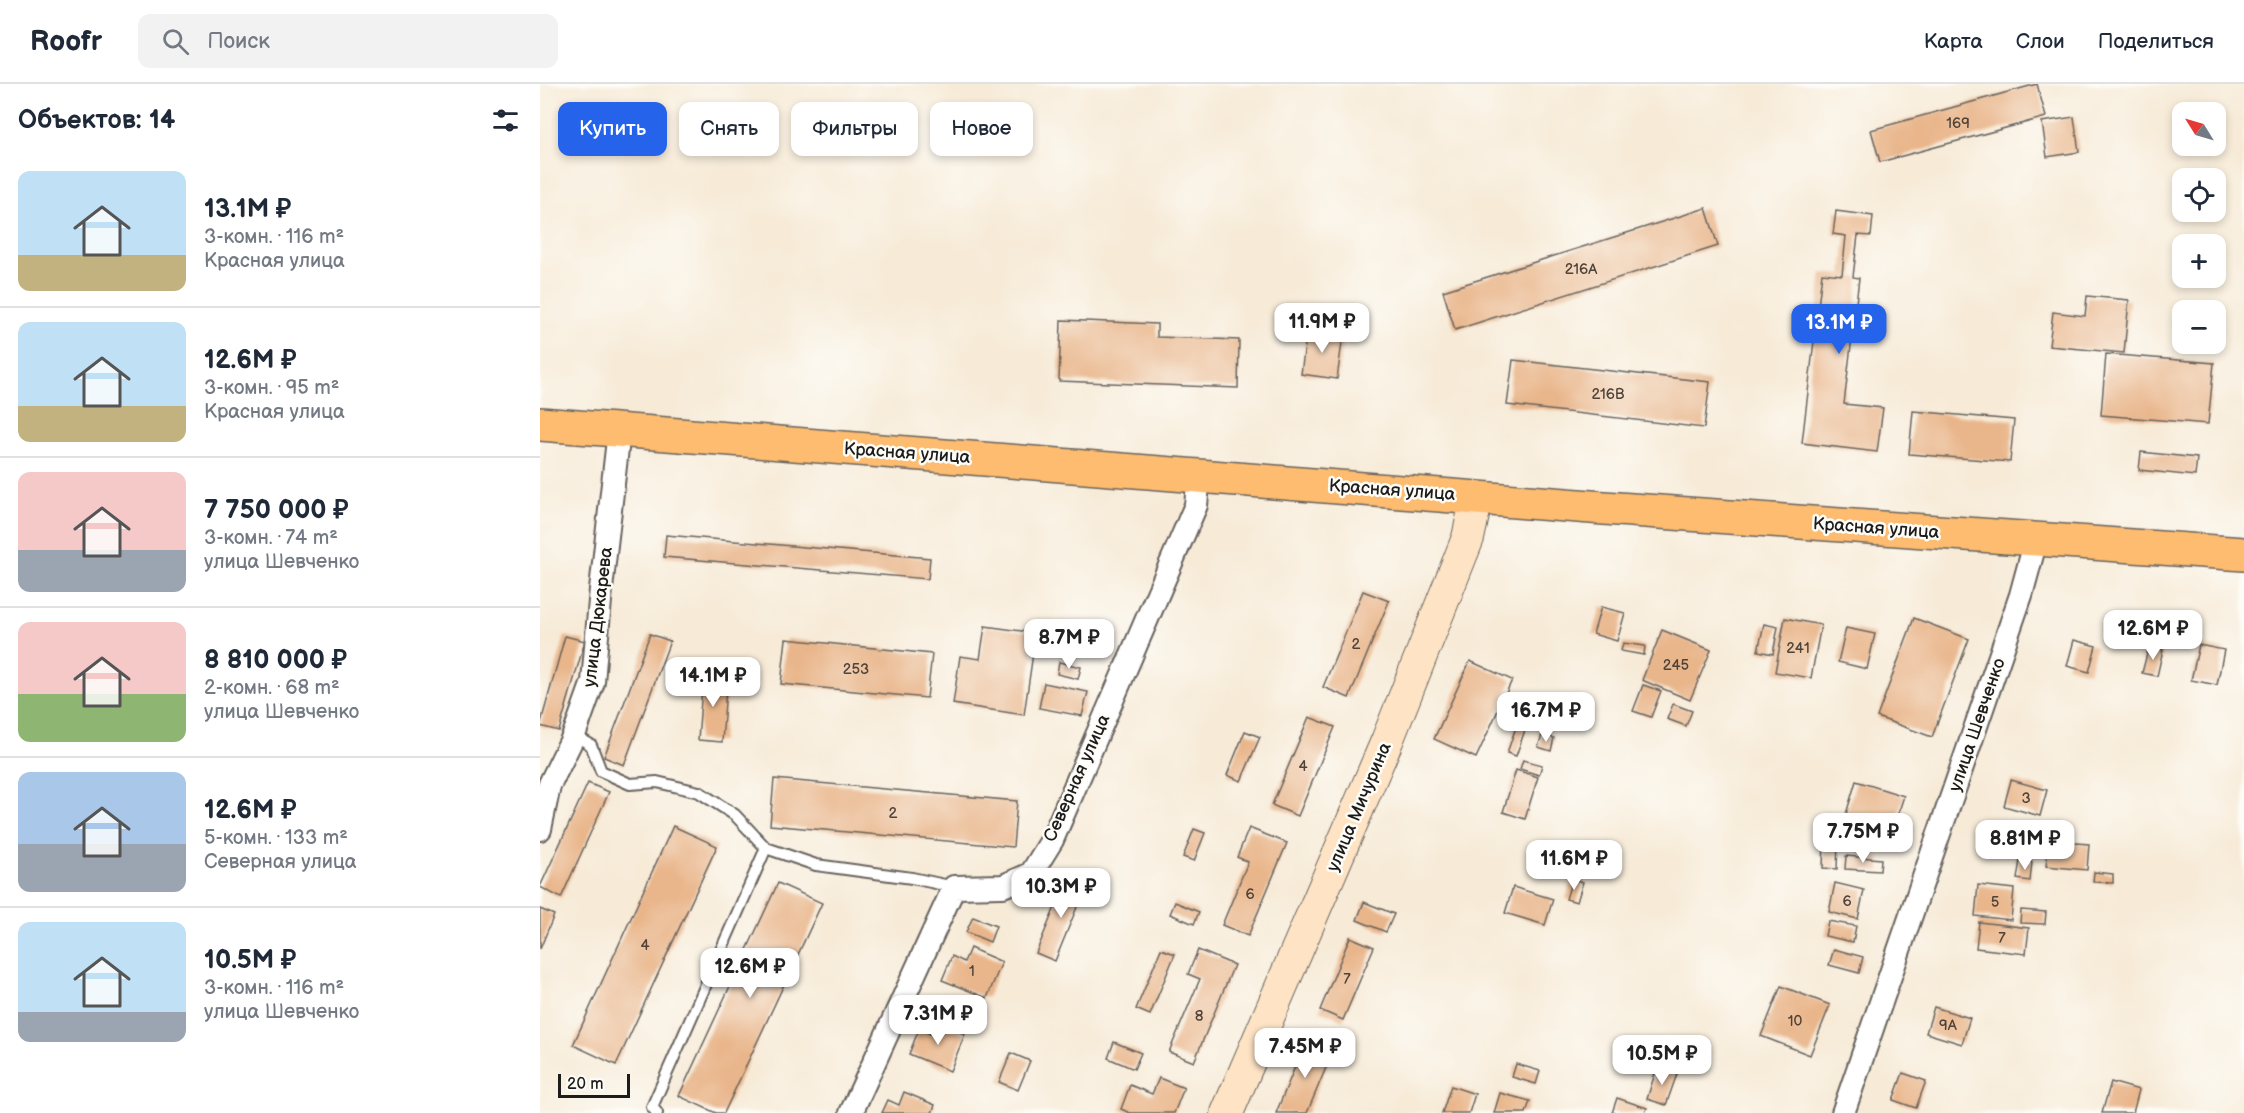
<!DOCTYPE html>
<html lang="ru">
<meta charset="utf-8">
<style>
body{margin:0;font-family:"Balsamiq Sans",sans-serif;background:#f2f2f3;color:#1f2937;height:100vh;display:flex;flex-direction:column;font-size:22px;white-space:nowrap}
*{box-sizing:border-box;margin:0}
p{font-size:20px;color:#747a83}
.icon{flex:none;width:33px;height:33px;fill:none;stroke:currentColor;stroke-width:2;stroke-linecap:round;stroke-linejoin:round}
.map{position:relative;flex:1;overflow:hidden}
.panel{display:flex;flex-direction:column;background:#fff;width:540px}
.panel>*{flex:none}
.top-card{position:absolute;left:18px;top:18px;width:570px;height:54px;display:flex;gap:12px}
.needle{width:39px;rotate:307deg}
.fabs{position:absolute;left:1632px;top:18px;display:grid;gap:12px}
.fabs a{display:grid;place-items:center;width:54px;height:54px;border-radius:12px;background:#fff;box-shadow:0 3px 9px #0003;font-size:30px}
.scale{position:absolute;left:18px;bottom:15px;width:72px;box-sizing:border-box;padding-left:6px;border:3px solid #1c1c1c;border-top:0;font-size:16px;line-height:21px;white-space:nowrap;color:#1c1c1c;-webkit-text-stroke:4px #fdfcf7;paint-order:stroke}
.price{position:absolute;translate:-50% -51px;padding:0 14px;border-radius:12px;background:#fff;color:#222;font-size:20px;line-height:39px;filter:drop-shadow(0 2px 3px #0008)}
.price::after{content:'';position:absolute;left:50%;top:36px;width:18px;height:14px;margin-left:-9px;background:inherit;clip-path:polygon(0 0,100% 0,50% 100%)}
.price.on{background:#2563eb;color:#fff}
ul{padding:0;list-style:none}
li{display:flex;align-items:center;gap:18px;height:150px;padding:0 18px}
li+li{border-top:2px solid #e0e1e3}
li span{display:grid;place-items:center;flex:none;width:168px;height:120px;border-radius:12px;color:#555}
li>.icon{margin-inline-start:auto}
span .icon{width:72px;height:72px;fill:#fffc;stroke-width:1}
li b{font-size:26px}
h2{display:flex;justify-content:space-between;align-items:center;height:72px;padding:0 18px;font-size:26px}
.chip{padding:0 21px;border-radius:12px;background:#fff;box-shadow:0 3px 9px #0003;font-size:21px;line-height:54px}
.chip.on{background:#2563eb;color:#fff}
header{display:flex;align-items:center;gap:36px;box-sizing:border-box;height:84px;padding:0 30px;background:#fff;border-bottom:2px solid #e0e1e3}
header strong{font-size:28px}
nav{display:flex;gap:33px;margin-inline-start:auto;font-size:21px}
.search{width:420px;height:54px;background:#f2f2f3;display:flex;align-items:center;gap:15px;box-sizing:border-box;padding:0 21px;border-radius:12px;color:#747a83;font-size:22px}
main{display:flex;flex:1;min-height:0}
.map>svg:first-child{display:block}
</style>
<header>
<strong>Roofr</strong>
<div class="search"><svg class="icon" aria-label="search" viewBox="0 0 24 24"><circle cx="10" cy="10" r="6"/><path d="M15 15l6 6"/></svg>Поиск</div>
<nav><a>Карта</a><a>Слои</a><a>Поделиться</a></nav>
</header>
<main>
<section class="panel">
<h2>Объектов: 14<svg class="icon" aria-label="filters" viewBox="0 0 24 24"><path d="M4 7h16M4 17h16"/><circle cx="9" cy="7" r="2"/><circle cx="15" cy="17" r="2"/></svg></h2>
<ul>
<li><span style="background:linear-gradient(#bfe0f5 70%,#c2b280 0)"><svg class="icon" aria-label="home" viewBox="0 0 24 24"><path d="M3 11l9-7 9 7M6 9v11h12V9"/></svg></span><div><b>13.1M ₽</b><p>3-комн. · 116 m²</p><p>Красная улица</p></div></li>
<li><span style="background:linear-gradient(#bfe0f5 70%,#c2b280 0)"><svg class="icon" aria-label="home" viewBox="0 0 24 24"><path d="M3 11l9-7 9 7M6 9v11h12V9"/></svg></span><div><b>12.6M ₽</b><p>3-комн. · 95 m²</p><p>Красная улица</p></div></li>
<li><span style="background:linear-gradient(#f6c9c9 65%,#9aa5b1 0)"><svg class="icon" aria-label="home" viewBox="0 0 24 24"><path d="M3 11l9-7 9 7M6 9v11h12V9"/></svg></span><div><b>7 750 000 ₽</b><p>3-комн. · 74 m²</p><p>улица Шевченко</p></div></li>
<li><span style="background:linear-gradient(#f6c9c9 60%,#8fb573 0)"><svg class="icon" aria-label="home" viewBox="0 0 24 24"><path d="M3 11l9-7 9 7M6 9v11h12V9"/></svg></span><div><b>8 810 000 ₽</b><p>2-комн. · 68 m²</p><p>улица Шевченко</p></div></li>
<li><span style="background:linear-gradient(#a9c7e8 60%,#9aa5b1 0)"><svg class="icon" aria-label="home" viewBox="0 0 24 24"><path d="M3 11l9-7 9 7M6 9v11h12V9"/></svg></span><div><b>12.6M ₽</b><p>5-комн. · 133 m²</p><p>Северная улица</p></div></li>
<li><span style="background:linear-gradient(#bfe0f5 75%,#9aa5b1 0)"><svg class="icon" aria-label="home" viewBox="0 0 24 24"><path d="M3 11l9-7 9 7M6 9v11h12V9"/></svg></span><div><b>10.5M ₽</b><p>3-комн. · 116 m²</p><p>улица Шевченко</p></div></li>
</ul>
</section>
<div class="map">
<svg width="1704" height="1029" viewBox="0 0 1704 1029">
<rect width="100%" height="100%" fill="#fdfcf7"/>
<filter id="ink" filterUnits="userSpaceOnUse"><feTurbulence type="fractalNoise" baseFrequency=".0167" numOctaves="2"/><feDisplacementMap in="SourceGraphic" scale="12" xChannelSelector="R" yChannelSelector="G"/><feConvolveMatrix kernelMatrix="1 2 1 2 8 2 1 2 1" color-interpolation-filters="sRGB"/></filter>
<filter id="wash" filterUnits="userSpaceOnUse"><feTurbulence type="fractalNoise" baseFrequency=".008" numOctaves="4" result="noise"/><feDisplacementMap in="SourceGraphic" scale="24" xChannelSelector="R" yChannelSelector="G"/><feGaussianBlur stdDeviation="1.35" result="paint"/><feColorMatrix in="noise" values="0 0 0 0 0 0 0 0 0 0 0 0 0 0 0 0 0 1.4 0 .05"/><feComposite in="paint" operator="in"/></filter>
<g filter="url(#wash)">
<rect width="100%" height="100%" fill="#f7ebd8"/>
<g id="blocks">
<g fill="#e9b68b">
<path d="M1497 0 1506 33 1340 78 1331 46Z"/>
<path d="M1534 33 1539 68 1507 73 1502 38Z"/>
<path d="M1166 124 1178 162 915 246 903 207Z"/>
<path d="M1296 127 1333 132 1331 152 1318 151 1313 193 1319 194 1304 320 1343 324 1337 368 1262 359 1282 189 1302 191 1306 152 1293 150Z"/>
<path d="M1547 212 1589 216 1584 269 1509 262 1513 228 1545 232Z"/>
<path d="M521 236 617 240V253L699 256 698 304 519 297Z"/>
<path d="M767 246 803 251 797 295 761 290Z"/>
<path d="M1566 270 1674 279 1668 340 1561 331Z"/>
<path d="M973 276 1170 298 1164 344 967 321Z"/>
<path d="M1373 327 1474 336 1470 378 1369 370Z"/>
<path d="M1601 368 1657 374 1655 392 1599 386Z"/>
<path d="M126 451 390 474 388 495 124 473Z"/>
<path d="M823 507 849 517 809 614 783 603Z"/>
<path d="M1061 523 1085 529 1077 557 1053 550Z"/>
<path d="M1245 534 1281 541 1271 594 1235 588Z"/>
<path d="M1374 534 1429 555 1392 653 1337 633Z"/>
<path d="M1224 540 1238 543 1233 570 1218 567Z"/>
<path d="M445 542 496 549 484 631 413 620 420 572 440 575Z"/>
<path d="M1306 544 1335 550 1327 585 1298 578Z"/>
<path d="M1122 546 1171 566 1150 616 1102 596Z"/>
<path d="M110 550 130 557 84 681 64 673Z"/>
<path d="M25 552 45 557 19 647 0 642Z"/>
<path d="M246 555 392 570 387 614 241 600Z"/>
<path d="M1534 556 1556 562 1549 588 1527 582Z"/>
<path d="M1083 559 1105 562 1104 571 1081 567Z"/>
<path d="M1659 561 1684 566 1677 601 1651 596Z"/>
<path d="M1609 562 1623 566 1617 592 1602 589Z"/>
<path d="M930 577 972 596 936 674 894 655Z"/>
<path d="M519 578 541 583 538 595 517 590Z"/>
<path d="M163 590 187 591 182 658 158 656Z"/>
<path d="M504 599 548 608 542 632 499 624Z"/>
<path d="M1103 601 1121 607 1111 633 1093 627Z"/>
<path d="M986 614 995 617 976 672 967 669Z"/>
<path d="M1133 620 1152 627 1146 642 1127 635Z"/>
<path d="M769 633 795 643 758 732 732 721Z"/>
<path d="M705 647 720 653 701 697 687 691Z"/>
<path d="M1002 651 1014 654 1011 667 998 663Z"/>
<path d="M983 676 1002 681 999 691 980 685Z"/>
<path d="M976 686 998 693 985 735 963 728Z"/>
<path d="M234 695 477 717 473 763 230 741Z"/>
<path d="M1471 696 1507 706 1500 732 1464 722Z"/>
<path d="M1316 697 1364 712 1353 745 1306 730Z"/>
<path d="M48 699 69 708 21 814 0 803Z"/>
<path d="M133 742 177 762 76 981 33 961Z"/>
<path d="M709 744 747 759 708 852 682 841 708 778 697 773Z"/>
<path d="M654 745 665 749 654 777 643 773Z"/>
<path d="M1284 757 1298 758 1297 785 1283 784Z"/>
<path d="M1509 757 1549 760 1547 786 1506 782Z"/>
<path d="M1306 772 1341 775 1340 787 1305 785Z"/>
<path d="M1480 776 1492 778 1490 797 1477 795Z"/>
<path d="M1554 788 1573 790V799L1553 798Z"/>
<path d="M527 794 546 801 515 877 496 869Z"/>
<path d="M1032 795 1043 798 1037 818 1026 815Z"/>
<path d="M238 799 282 819 184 1029H176L139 1012Z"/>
<path d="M1295 799 1324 806 1318 835 1289 828Z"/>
<path d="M1438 801 1474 805 1471 836 1435 832Z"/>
<path d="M973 803 1013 815 1005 841 965 829Z"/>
<path d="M635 818 659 828 654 840 630 830Z"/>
<path d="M824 818 854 830 846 848 817 836Z"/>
<path d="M0 825 14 831 0 865Z"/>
<path d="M1481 826 1506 828 1505 840 1480 839Z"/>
<path d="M433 833 456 842 450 858 426 848Z"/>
<path d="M1288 837 1316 842 1313 858 1285 852Z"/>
<path d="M1439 838 1489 844 1486 870 1436 864Z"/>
<path d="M810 853 834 863 803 936 780 926Z"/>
<path d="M430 864 462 878 447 914 402 896 412 872 424 878Z"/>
<path d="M621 865 635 870 610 931 596 925Z"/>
<path d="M1294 865 1323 873 1319 889 1289 881Z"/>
<path d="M658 866 694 881 654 978 629 968 660 895 648 890Z"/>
<path d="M1241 902 1290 921 1270 971 1221 952Z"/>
<path d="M1394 923 1430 934 1422 960 1386 949Z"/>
<path d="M395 938 425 950 410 987 369 970 379 945 390 950Z"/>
<path d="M766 956 793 967 767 1029H736Z"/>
<path d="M574 958 601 969 594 985 568 974Z"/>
<path d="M471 969 490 977 478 1006 459 998Z"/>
<path d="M976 980 1000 987 996 1000 972 993Z"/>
<path d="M1117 983 1137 990 1126 1021 1107 1015Z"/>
<path d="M1363 989 1386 997 1376 1024 1353 1016Z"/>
<path d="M619 994 644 1004 634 1029H590L581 1025 590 1001 612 1010Z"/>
<path d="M1571 998 1599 1006 1593 1029H1562Z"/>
<path d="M911 1002 935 1010 929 1029H902Z"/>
<path d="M364 1008 395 1021 392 1029H342L348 1016 359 1021Z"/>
<path d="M960 1009 990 1017 986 1029H954Z"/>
<path d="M1077 1014 1107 1024 1105 1029H1072Z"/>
</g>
</g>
</g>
<g filter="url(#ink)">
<use href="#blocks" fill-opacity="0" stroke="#69645e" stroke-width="1.5"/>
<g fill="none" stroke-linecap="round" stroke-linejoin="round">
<defs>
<g id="lane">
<path d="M34 651 51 661 61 687 90 700 117 698 159 708 195 731 226 764 112 1023 117 1029"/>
<path d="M226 764 276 781 372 794 414 803"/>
</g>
<g id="street">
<path d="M0 745 9 702 34 651 53 598 61 505 79 347"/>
<path d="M311 1029 414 803 463 802 491 790 512 756 656 421 659 392"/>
<path d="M1303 1029 1481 511 1496 456"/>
</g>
<path id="secondary" d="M687 1029 847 657 928 454 937 413"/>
<path id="primary" d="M0 340 1064 424 1704 470"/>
</defs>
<use href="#lane" stroke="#69645e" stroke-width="14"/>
<use href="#street" stroke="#69645e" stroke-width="26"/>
<use href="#secondary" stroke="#69645e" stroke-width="34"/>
<use href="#primary" stroke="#69645e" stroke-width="36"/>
<use href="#lane" stroke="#fff" stroke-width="10"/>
<use href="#street" stroke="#fff" stroke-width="22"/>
<use href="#secondary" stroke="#fee4c5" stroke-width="32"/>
<use href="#primary" stroke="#fdbc6f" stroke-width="33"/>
</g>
</g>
<g text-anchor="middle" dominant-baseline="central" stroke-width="5" stroke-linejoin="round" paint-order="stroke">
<g font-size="15" fill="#4f4238">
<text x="1418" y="39">169</text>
<text x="1041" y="185">216А</text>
<text x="1068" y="310">216В</text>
<text x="816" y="560">2</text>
<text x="1258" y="564">241</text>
<text x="1136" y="581">245</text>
<text x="316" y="585">253</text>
<text x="763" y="682">4</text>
<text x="1486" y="714">3</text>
<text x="353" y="729">2</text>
<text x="710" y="810">6</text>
<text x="1307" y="817">6</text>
<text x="1455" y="818">5</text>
<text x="1462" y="854">7</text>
<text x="105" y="861">4</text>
<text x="432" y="887">1</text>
<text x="807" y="895">7</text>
<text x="659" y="932">8</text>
<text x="1255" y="937">10</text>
<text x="1408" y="941">9А</text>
</g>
<g font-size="18" fill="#1c1c1c" stroke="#fdfcf7">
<text transform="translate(367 369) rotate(4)">Красная улица</text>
<text transform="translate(852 406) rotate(4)">Красная улица</text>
<text transform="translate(1336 444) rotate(4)">Красная улица</text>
<text transform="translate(58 533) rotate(-83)">улица Дюкарева</text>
<text transform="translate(1437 641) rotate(-71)">улица Шевченко</text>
<text transform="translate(537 694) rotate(-66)">Северная улица</text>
<text transform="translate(819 723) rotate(-67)">улица Мичурина</text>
</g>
</g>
</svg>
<div class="fabs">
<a><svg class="needle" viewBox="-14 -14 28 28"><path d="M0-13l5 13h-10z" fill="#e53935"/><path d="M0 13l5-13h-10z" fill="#747a83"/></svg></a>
<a><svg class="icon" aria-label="locate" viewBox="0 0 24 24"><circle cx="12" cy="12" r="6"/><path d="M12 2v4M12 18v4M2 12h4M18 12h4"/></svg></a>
<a>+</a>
<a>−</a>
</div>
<div class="scale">20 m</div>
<b class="price" style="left:782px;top:270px">11.9M ₽</b>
<b class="price on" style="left:1299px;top:271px">13.1M ₽</b>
<b class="price" style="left:1613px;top:577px">12.6M ₽</b>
<b class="price" style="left:529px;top:586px">8.7M ₽</b>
<b class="price" style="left:173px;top:624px">14.1M ₽</b>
<b class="price" style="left:1006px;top:659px">16.7M ₽</b>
<b class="price" style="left:1323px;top:780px">7.75M ₽</b>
<b class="price" style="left:1485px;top:787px">8.81M ₽</b>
<b class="price" style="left:1034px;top:807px">11.6M ₽</b>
<b class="price" style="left:521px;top:835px">10.3M ₽</b>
<b class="price" style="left:210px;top:915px">12.6M ₽</b>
<b class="price" style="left:398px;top:962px">7.31M ₽</b>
<b class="price" style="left:765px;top:995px">7.45M ₽</b>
<b class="price" style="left:1122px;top:1002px">10.5M ₽</b>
<div class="top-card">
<a class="chip on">Купить</a>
<a class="chip">Снять</a>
<a class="chip">Фильтры</a>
<a class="chip">Новое</a>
</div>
</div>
</main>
